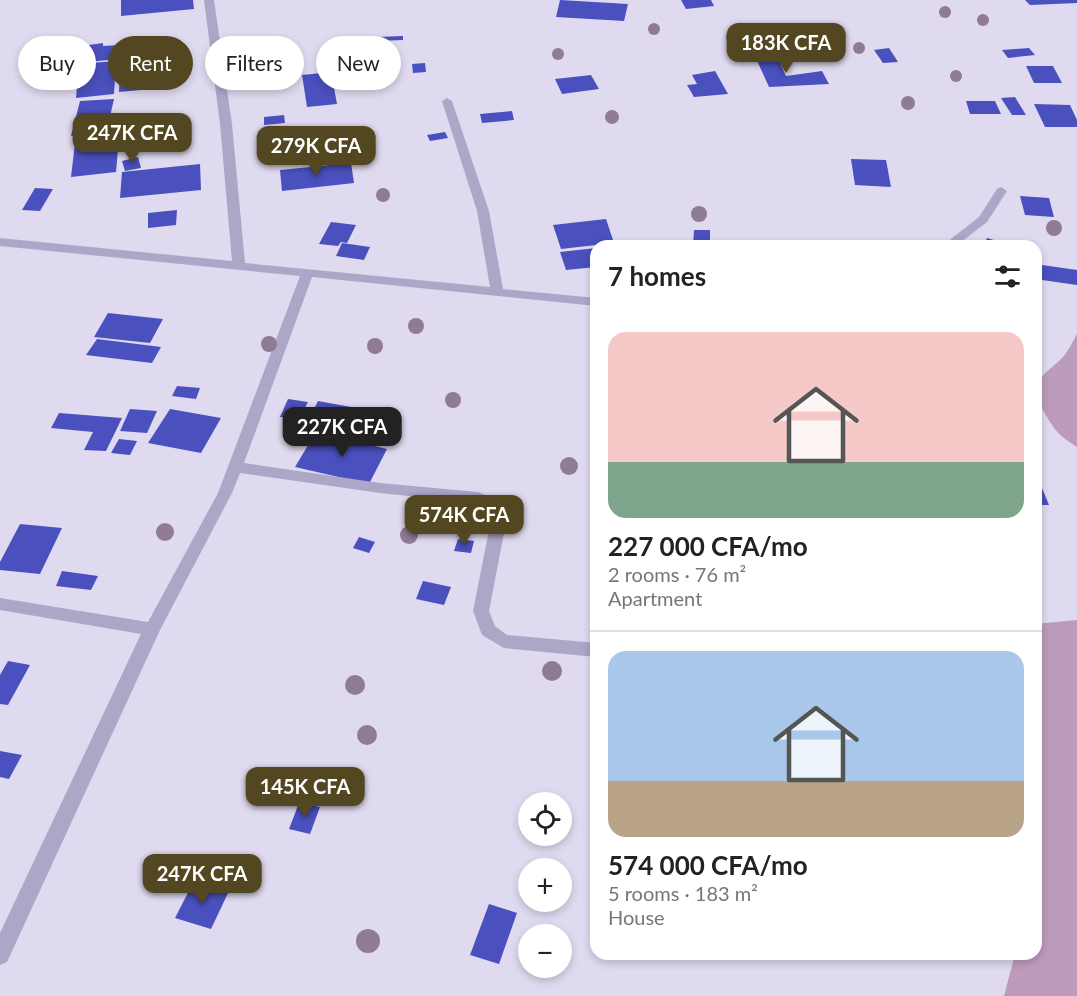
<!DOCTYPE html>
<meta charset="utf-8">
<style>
body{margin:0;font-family:Lato,sans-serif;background:#f2f2f2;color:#222;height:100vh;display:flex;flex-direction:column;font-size:22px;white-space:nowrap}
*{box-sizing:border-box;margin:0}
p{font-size:20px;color:#767676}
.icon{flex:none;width:33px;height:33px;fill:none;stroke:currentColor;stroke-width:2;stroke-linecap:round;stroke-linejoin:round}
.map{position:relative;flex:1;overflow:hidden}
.drawer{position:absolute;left:590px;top:240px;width:452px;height:720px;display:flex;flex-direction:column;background:#fff;border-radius:18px;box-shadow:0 3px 9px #0003}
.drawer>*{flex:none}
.top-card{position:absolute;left:18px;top:36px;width:482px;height:54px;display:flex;gap:12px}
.tools{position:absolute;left:518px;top:792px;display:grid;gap:12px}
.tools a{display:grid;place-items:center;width:54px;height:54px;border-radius:50%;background:#fff;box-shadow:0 3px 9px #0003;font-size:30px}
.price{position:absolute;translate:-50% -51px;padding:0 14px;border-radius:12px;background:#524720;color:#fff;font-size:20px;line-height:39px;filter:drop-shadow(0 2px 3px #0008)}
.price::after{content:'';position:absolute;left:50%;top:36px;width:18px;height:14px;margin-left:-9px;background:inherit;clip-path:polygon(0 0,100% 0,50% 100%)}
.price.active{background:#222;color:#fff}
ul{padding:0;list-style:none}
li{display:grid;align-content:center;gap:12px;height:318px;padding:0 18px}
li+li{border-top:2px solid #e0e0e0}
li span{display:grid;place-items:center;height:186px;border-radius:18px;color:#555}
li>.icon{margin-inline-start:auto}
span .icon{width:108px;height:108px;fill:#fffc;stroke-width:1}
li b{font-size:26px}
h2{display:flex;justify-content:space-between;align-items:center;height:72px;padding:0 18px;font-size:26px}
.pill{padding:0 21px;border-radius:27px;background:#fff;box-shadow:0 3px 9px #0003;font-size:21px;line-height:54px}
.pill.active{background:#524720;color:#fff}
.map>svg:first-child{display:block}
</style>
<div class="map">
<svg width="1077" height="996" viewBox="0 0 1077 996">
<rect width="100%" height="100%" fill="#dfdaef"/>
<g fill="#bd9bbc">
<path d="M1077 334V447C1058 435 1054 430 1043 410 1026 380 1043 377 1062 358 1068 352 1073 341 1077 334Z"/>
<path d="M1077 620V996H1004L1015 954H1035V624Z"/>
</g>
<g fill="#4a50be">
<path d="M121 0H193L194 9 121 16Z"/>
<path d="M560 0 628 4 624 21 556 17Z"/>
<path d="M681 0H711L714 6 686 9Z"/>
<path d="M1025 0H1077V3L1030 5Z"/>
<path d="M403 36V40L378 41V37Z"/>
<path d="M103 43V46L119 45V59L87 62 89 45Z"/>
<path d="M297 47 300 73 261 77 259 51Z"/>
<path d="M889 48 898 62 883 63 874 50Z"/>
<path d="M1029 48 1035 55 1008 58 1002 50Z"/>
<path d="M775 53 786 76 822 71 829 84 769 87 754 54Z"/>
<path d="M164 60V63L170 62V83L163 84V88L119 92 120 67Z"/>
<path d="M116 61 114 94 76 98 79 64Z"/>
<path d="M425 63 426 72 413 73 412 64Z"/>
<path d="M1026 66H1053L1062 83H1034Z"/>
<path d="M715 71 728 94 694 97 687 85 697 84 692 75Z"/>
<path d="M331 72 337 104 307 107 302 75Z"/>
<path d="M591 75 599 89 562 94 555 79Z"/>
<path d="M1015 97 1026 115H1012L1001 98Z"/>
<path d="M114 99 106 134 71 136 80 101Z"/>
<path d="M966 101H995L1001 114H970Z"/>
<path d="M1034 104 1070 105 1077 120V127H1045Z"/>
<path d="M512 111 514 120 482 123 480 114Z"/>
<path d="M284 115 285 123 264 125V117Z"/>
<path d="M445 132 448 138 430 141 427 135Z"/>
<path d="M119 138 116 172 71 177 75 143Z"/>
<path d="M138 157 141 168 125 171 122 161Z"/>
<path d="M851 159 886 160 891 187 855 185Z"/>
<path d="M351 163 354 183 282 191 280 170Z"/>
<path d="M200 164 201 190 120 198 122 172Z"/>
<path d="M35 188 53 189 40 211 22 210Z"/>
<path d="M1020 196 1049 198 1054 217 1025 215Z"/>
<path d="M177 210 176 225 148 228V213Z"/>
<path d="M606 219 614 243 561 249 553 225Z"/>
<path d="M331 222 356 225 347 243 341 242 338 246 319 244Z"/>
<path d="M694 230H710V246L693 245Z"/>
<path d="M987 238 1011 245V246H983Z"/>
<path d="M342 243 370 247 364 260 336 256Z"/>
<path d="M596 248V267L566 270 560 252Z"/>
<path d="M1035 264 1077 270V285L1035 279Z"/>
<path d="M108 313 163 319 150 343 94 337Z"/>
<path d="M97 339 161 347 152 363 86 355Z"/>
<path d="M177 386 200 388 196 399 172 396Z"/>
<path d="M288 399 308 402 299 419 280 417Z"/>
<path d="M318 401 401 416 389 442 305 427Z"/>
<path d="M130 409 157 411 147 433 120 431Z"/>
<path d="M170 409 221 418 201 453 148 443Z"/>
<path d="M59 413 122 418 106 451 84 450 93 432 51 428Z"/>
<path d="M316 432 387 449 369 484 295 467Z"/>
<path d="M119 439 137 441 130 455 111 453Z"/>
<path d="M1035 471 1049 505H1035Z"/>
<path d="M20 524 62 528 40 574 0 570V562Z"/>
<path d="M359 537 375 542 369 553 353 548Z"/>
<path d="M458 539 474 541 471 553 454 551Z"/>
<path d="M62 571 98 576 91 590 56 586Z"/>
<path d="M423 581 451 587 444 605 416 599Z"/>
<path d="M8 661 30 665 8 705 0 704V675Z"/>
<path d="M0 751 22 755 9 779 0 777Z"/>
<path d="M309 768 350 775 341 803 299 795Z"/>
<path d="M299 803 320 807 310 834 289 829Z"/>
<path d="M194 881 229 891 211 929 175 918Z"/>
<path d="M489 904 517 913 499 964 470 955Z"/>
</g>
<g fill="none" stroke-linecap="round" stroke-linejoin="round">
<g fill="#aca7c7" fill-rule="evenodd">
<path d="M204 0H214L232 124 245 263 490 287 477 211 442 101 447 98 452 101 489 211 503 289 596 298V306L312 277 244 463 380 483 478 492 506 503 509 507 489 611 495 626 507 635 596 643V657L504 648 482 635 473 611 493 510 476 503 380 493 240 473 232 493 160 630 7 962 0 965V933L141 634 0 610V598L148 622 218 493 300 276 0 246V238L232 261 220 124Z"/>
<path d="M1001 187 1007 191 987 222 956 246H942L979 217 997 189Z"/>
</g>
</g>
<g fill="#907b96">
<circle cx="945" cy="12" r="6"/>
<circle cx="983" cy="20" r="6"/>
<circle cx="654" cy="29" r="6"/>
<circle cx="732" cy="37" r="6"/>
<circle cx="167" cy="45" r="6"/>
<circle cx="859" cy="48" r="6"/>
<circle cx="558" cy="54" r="6"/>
<circle cx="956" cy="76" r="6"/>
<circle cx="908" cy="103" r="7"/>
<circle cx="612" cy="117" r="7"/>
<circle cx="383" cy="195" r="7"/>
<circle cx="699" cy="214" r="8"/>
<circle cx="1054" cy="228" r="8"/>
<circle cx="416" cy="326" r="8"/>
<circle cx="269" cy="344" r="8"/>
<circle cx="375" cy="346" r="8"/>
<circle cx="453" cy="400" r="8"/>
<circle cx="569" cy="466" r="9"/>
<circle cx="437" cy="504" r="9"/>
<circle cx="419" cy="517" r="9"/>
<circle cx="458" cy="522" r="9"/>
<circle cx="165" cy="532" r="9"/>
<circle cx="409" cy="535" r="9"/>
<circle cx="552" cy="671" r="10"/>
<circle cx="355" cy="685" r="10"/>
<circle cx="367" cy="735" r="10"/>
<circle cx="368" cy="941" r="12"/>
</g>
</svg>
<div class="tools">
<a><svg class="icon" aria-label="locate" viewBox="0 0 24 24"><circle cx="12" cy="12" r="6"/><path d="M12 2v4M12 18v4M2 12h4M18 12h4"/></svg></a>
<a>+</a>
<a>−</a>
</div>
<b class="price" style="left:786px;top:74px">183K CFA</b>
<b class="price" style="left:132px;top:164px">247K CFA</b>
<b class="price" style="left:316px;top:177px">279K CFA</b>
<b class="price active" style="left:342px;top:458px">227K CFA</b>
<b class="price" style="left:464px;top:546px">574K CFA</b>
<b class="price" style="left:305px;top:818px">145K CFA</b>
<b class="price" style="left:202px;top:905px">247K CFA</b>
<div class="top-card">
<a class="pill">Buy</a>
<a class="pill active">Rent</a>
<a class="pill">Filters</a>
<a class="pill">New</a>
</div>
<section class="drawer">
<h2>7 homes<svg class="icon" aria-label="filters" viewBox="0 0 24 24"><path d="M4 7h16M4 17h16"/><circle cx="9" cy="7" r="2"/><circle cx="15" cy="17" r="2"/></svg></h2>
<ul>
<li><span style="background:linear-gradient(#f6c9c9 70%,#7fa58c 0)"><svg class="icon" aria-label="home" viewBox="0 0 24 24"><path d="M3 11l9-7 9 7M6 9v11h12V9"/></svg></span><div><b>227 000 CFA/mo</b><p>2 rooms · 76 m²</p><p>Apartment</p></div></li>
<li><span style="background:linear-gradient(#a9c7e8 70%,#b9a48a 0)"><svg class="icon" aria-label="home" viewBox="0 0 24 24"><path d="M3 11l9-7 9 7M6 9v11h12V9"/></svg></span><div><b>574 000 CFA/mo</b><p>5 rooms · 183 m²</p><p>House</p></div></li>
</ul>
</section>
</div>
